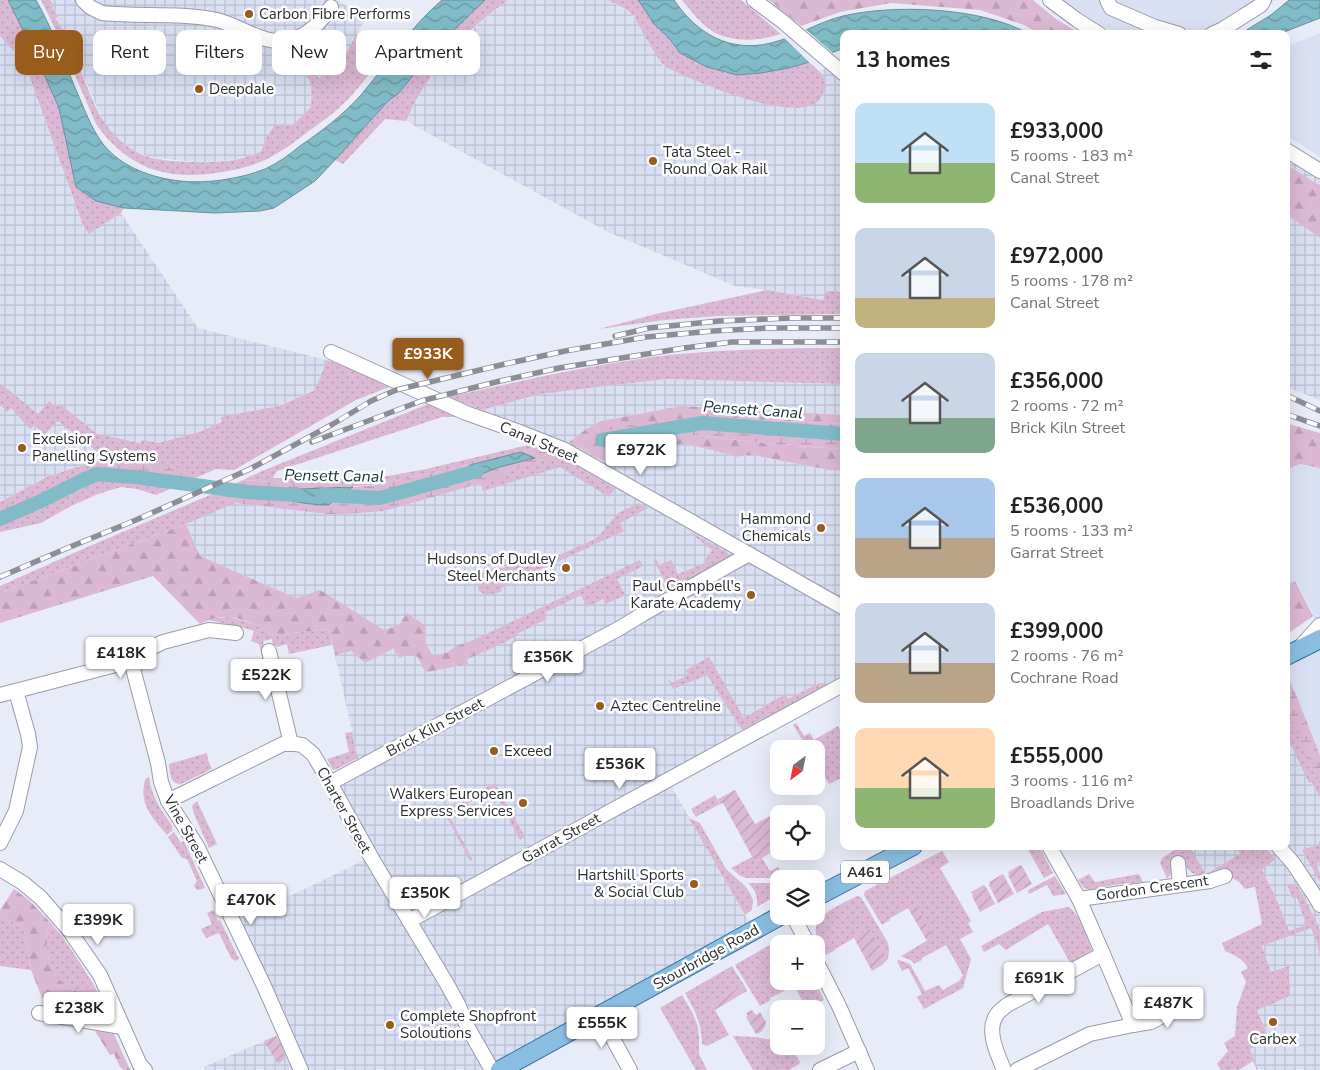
<!DOCTYPE html>
<meta charset="utf-8">
<style>
body{margin:0;font-family:"Nunito Sans",sans-serif;background:#f2f2f2;color:#202124;height:100vh;display:flex;flex-direction:column;font-size:19px;white-space:nowrap}
*{box-sizing:border-box;margin:0}
p{font-size:16px;color:#757577}
.icon{flex:none;width:28px;height:28px;fill:none;stroke:currentColor;stroke-width:2;stroke-linecap:round;stroke-linejoin:round}
.map{position:relative;flex:1;overflow:hidden}
.panel{position:absolute;left:840px;top:30px;width:450px;height:820px;display:flex;flex-direction:column;background:#fff;border-radius:10px;box-shadow:0 5px 20px #0002}
.panel>*{flex:none}
.guide{position:absolute;left:15px;top:30px;width:475px;height:45px;display:flex;gap:10px}
.needle{width:32px;rotate:212deg}
.fabs{position:absolute;left:770px;top:740px;display:grid;gap:10px}
.fabs a{display:grid;place-items:center;width:55px;height:55px;border-radius:10px;background:#fff;box-shadow:0 5px 20px #0002;font-size:25px}
.price{position:absolute;translate:-50% -42px;padding:0 11px;border-radius:5px;background:#fff;color:#222;font-size:16px;line-height:32px;filter:drop-shadow(0 1px 2px #0008)}
.price::after{content:'';position:absolute;left:50%;top:30px;width:15px;height:11px;margin-left:-8px;background:inherit;clip-path:polygon(0 0,100% 0,50% 100%)}
.price.active{background:#985c1d;color:#fff}
ul{padding:0;list-style:none}
li{display:flex;align-items:center;gap:15px;height:125px;padding:0 15px}
li span{display:grid;place-items:center;flex:none;width:140px;height:100px;border-radius:10px;color:#555}
li>.icon{margin-inline-start:auto}
span .icon{width:60px;height:60px;fill:#fffc;stroke-width:1}
li b{font-size:21px}
h2{display:flex;justify-content:space-between;align-items:center;height:60px;padding:0 15px;font-size:21px}
.pill{padding:0 18px;border-radius:10px;background:#fff;box-shadow:0 5px 20px #0002;font-size:18px;line-height:45px}
.pill.active{background:#985c1d;color:#fff}
.map>svg:first-child{display:block}
</style>
<div class="map">
<svg width="1320" height="1070" viewBox="0 0 1320 1070">
<defs>
<pattern id="industrial-grid" width="8" height="8" patternUnits="userSpaceOnUse" patternTransform="scale(1.25)"><rect width="8" height="8" fill="#dae0f3"/><path d="M0 4h8M4 0v8" fill="none" stroke="#bbc0d1"/></pattern>
<pattern id="grass-dots" width="8" height="8" patternUnits="userSpaceOnUse" patternTransform="scale(1.25)"><rect width="8" height="8" fill="#dbb8d4"/><path d="M2 2h.1M6 6h.1" fill="none" stroke="#bc9eb6" stroke-width="1.8" stroke-linecap="round"/></pattern>
<pattern id="forest-firs" width="22" height="20" patternUnits="userSpaceOnUse" patternTransform="scale(1.25)"><rect width="22" height="20" fill="#dbb8d4"/><path d="M5 1l3.5 6h-7zM16 11l3.5 6h-7z" fill="#bc9eb6"/></pattern>
<pattern id="wetland-marsh" width="20" height="14" patternUnits="userSpaceOnUse" patternTransform="scale(1.25)"><rect width="20" height="14" fill="#dbb8d4"/><path d="M1 5h8M5 5V1M11 12h8M15 12V8" fill="none" stroke="#bc9eb6"/></pattern>
<pattern id="garden-furrows" width="10" height="10" patternUnits="userSpaceOnUse" patternTransform="scale(1.25)"><rect width="10" height="10" fill="#dbb8d4"/><path d="M-1 1l2-2M0 10L10 0M9 11l2-2" fill="none" stroke="#bc9eb6"/></pattern>
<pattern id="water-waves" width="16" height="10" patternUnits="userSpaceOnUse" patternTransform="scale(1.25)"><rect width="16" height="10" fill="#81bbc7"/><path d="M0 5q4-4 8 0t8 0" fill="none" stroke="#6a98a2"/></pattern>
</defs>
<rect width="100%" height="100%" fill="#e8ecf8"/>
<g fill="#dae0f3">
<path d="M1062 0H1275L1254 18 1226 34H1114Z"/>
<path d="M1320 33V157L1286 135V47Z"/>
<path d="M1300 464 1320 468V756L1301 707 1286 673V656L1319 626 1296 581 1286 585V470Z"/>
</g>
<g fill="url(#industrial-grid)">
<path d="M50 0H340V2L345 5 366 17 357 34 364 58 342 90 261 152 238 159 215 162H195L149 157 137 152 123 143 112 134 103 121 76 59 74 49 66 38 68 36 55 18Z"/>
<path d="M508 0H608L632 14 663 66 779 107 797 108 811 105 822 74 819 71 841 60 844 62V301L823 300 767 290 735 286 608 232 406 121 422 89 445 57 464 37 498 7Z"/>
<path d="M0 36 25 64 83 225 89 234 121 213 198 328 327 360 315 390 197 441 107 459 47 477 0 502Z"/>
<path d="M1286 150 1320 171V400L1286 387Z"/>
<path d="M666 379 844 384V415L681 406 601 421 584 431 569 442 609 452 662 445 687 444 731 455 734 457 752 455 829 470 844 471V684L671 778 674 791 745 915 757 929 500 1070H206L204 1067 276 1036 284 1030 234 923 371 857 330 783 363 765 358 758 325 611 200 556 186 524 197 502 210 495 235 503 335 515 384 511 505 476 558 441 482 410 540 394Z"/>
<path d="M1286 673 1301 707 1320 756V1070H1257L1250 1049 1270 1041 1257 1010 1290 996 1288 966 1271 973 1262 946 1283 938 1241 854 1205 874 1189 846H1286Z"/>
</g>
<g fill="url(#grass-dots)">
<path d="M0 0H8L9 2 39 63 59 108 76 187 96 201 124 208 121 213 89 234 83 225 25 64 0 36Z"/>
<path d="M41 0H50L54 6 52 8 58 16 55 18 68 36 66 38 74 49 76 59C84 78 93 105 104 122 114 137 130 151 148 157 170 163 217 164 239 159 247 157 254 154 261 152L265 140 274 126 293 125 311 107C313 77 311 79 289 61L320 78 326 68 335 73 357 34 364 58 371 72C359 87 347 102 332 114 322 122 311 129 301 137 293 143 285 149 276 154 260 164 241 169 222 172 168 181 129 170 96 124L52 22Z"/>
<path d="M485 0H508C474 24 444 54 422 90 416 99 411 110 406 121L385 119 343 164 335 160 389 100 398 94 437 46Z"/>
<path d="M608 0H638L641 4 654 24 669 38 680 53 723 72 737 75 761 73 789 68 809 62C818 70 831 79 823 93 822 96 820 100 817 102 790 123 694 81 666 67 659 63 643 31 637 23 636 20 634 15 631 13 625 8 615 4 608 0Z"/>
<path d="M682 0H741L781 34C759 41 732 43 712 31 700 23 691 11 682 0Z"/>
<path d="M767 290 823 300 827 291 844 292V314L718 316 664 320 599 329 656 314Z"/>
<path d="M813 348H844V384L666 379 540 394 482 410 448 397C521 381 594 364 668 355 716 350 765 349 813 348Z"/>
<path d="M327 360 358 371 389 387 356 400 234 470 216 469 156 495 137 489 121 487 98 494 71 506 41 523 0 532V502L47 477 71 469 107 459 58 421 44 435 35 425 30 429 11 408 7 412 0 404V383L38 414 49 401 56 407 60 404 97 434 140 443 143 440 159 443 199 432 222 422 221 417 279 406 315 390Z"/>
<path d="M428 404 456 417H442L277 471 273 478 366 480 426 469 537 443 541 445 521 452 470 465 375 485 336 487 243 480 262 471Z"/>
<path d="M562 454 565 460 615 488 609 497 560 467 483 491 481 483 505 476 504 471Z"/>
<path d="M210 495 235 503 186 524 0 593V586L85 548Z"/>
<path d="M639 503 648 508 620 523 624 531 501 588 502 591C494 594 487 597 479 591 477 580 479 573 490 569L542 563 597 538 618 513Z"/>
<path d="M688 531 727 552 729 557 670 591 654 560 656 559 659 565 671 560 678 574 703 564 712 550Z"/>
<path d="M640 560 643 566 617 579 625 595 606 604 603 599 587 607 581 595 544 613 547 619 515 635V637L486 651 478 638Z"/>
<path d="M230 617 248 622 262 628 273 635 329 629 332 645 289 654 287 644 277 647 273 644 272 639 263 641 267 663 264 666 259 644 251 641 254 631 244 628 209 620 214 618Z"/>
<path d="M709 657 744 718 785 694 788 699 819 683 829 684 742 730 707 675 673 689 668 680H669L672 683 688 675 686 670Z"/>
<path d="M1286 676H1288L1320 756V798L1312 782 1309 783 1286 734Z"/>
<path d="M796 723 804 736 810 733 814 740 838 726 844 737V766L840 768 844 777 829 784 816 763V749H808L793 725Z"/>
<path d="M352 732 358 758 337 769 333 770 327 759 349 752 345 733Z"/>
<path d="M207 753 208 760 212 769 181 784C170 784 170 773 169 764Z"/>
<path d="M149 777C152 798 161 810 173 827L171 828 173 830 167 835C152 817 139 805 145 780Z"/>
<path d="M495 783 525 837 520 840 493 790 448 814 473 860 470 861 445 814 444 811Z"/>
<path d="M715 795 720 804 696 817 691 809Z"/>
<path d="M197 801 217 844 209 848 194 814 192 806Z"/>
<path d="M689 818 700 823 726 869 745 886 750 893 753 900 752 910 745 915Z"/>
<path d="M174 832 181 843 184 841 205 888 198 890 196 889 194 886 197 881 187 859 182 858 168 837Z"/>
<path d="M1320 841V863L1316 864 1320 874V882L1302 850 1317 845Z"/>
<path d="M1026 846H1039L1053 873 1044 878Z"/>
<path d="M1181 846H1189L1206 874 1240 854 1236 846H1264L1275 859 1262 870 1278 903 1289 931 1306 925 1297 897 1292 898 1287 884C1293 883 1295 884 1299 888L1320 930V958L1318 945 1311 928 1262 946 1271 972 1289 966 1290 996 1257 1010 1270 1041 1250 1049 1258 1070H1257L1253 1061 1239 1070H1221L1217 1064 1228 1051 1224 1043 1235 1036 1237 1007 1246 982 1241 972 1248 968C1242 958 1236 956 1225 951L1222 943 1262 924 1255 887 1245 889 1239 882 1225 873C1221 874 1216 875 1212 875 1206 875 1210 874 1204 875 1191 876 1188 870 1182 859 1177 865 1173 874 1167 878L1160 863 1162 858Z"/>
<path d="M942 851 949 862 940 868 971 921 968 923 973 932 960 939 971 959 963 988 924 1009 917 997 922 994 908 968 902 971 897 961 899 960 910 964 925 991 939 985 943 990 959 981 963 975 946 945 922 958V960L914 964 912 961 901 956 933 937 915 904 889 919 890 920 882 925 864 895 865 891Z"/>
<path d="M752 857 755 862 762 858 770 871 778 867 785 878H746L739 875 731 868Z"/>
<path d="M1089 874 1095 882 1139 874 1143 882 1114 885 1090 890 1084 888 1078 880Z"/>
<path d="M1055 876 1066 894 1053 896 1047 885 1029 894 1028 890Z"/>
<path d="M748 883H779V894L757 907C758 896 755 890 748 883Z"/>
<path d="M857 896 861 897 888 943 889 950 888 959 870 929 835 949V950L826 955C823 949 817 941 816 934 812 914 843 904 857 896Z"/>
<path d="M1068 907C1079 912 1087 938 1092 950L1090 955 1072 966 1048 924 1006 950 999 944 984 952 981 946 1042 912Z"/>
<path d="M213 910 218 921 220 920 239 959 235 961 231 958 219 933 206 938 201 929 212 924 207 913Z"/>
<path d="M0 913 24 930 31 970 0 966Z"/>
<path d="M49 921C67 941 81 964 95 987L73 991 57 978 46 951Z"/>
<path d="M780 939 786 940 795 944H779V981H815L824 1000 809 1009H807L794 986 770 998 771 1000 760 1006 735 965Z"/>
<path d="M732 966 744 985 711 1003 729 1035 707 1046 702 1044C702 1024 695 1010 685 993Z"/>
<path d="M682 995 692 1012 697 1024 699 1036V1054L707 1070H696L660 1008Z"/>
<path d="M733 1036 754 1037 773 1040 779 1038V1046H790L800 1062 799 1064 789 1070H753Z"/>
</g>
<g fill="url(#forest-firs)">
<path d="M769 0H1033L1056 19 1081 34H1040L1024 25 980 10 891 3 840 12 801 26Z"/>
<path d="M1286 164 1320 186V238L1286 214Z"/>
<path d="M681 406 844 415V424L706 417 602 440 686 434 778 445 844 449V471L829 470 752 455 734 457 731 455 687 444 662 445 609 452 603 461 569 442 588 428 601 421Z"/>
<path d="M1286 423 1320 433V468L1300 464 1286 470Z"/>
<path d="M186 524 200 556 296 598 320 590 384 630 399 625 407 613 426 626 425 642 433 656 446 653 457 646 478 638 486 651 467 659 468 664 427 672 423 668 418 657 407 655 399 658 394 648 365 663 351 651 335 655 329 629 273 635C256 624 236 614 215 618 210 619 205 622 200 624L153 576 0 623V593Z"/>
<path d="M1295 581 1313 616 1286 635V585Z"/>
<path d="M14 889 29 900 49 921 46 951 57 978 73 991 95 987 107 1013 52 1004 53 1000 42 998 31 970 24 930 0 913V910Z"/>
<path d="M95 1031 113 1032 130 1070H124L120 1067 114 1054 110 1055Z"/>
</g>
<g fill="url(#wetland-marsh)">
<path d="M706 417 844 424V449L778 445 686 434 602 440 594 433 645 422Z"/>
<path d="M541 445 562 454 504 471 506 476 384 511 335 515 235 503 210 495 243 480 336 487 300 489H276L284 497 300 502 329 505 339 495 353 487 375 485 470 465 454 482 475 477 496 468 534 458 521 452Z"/>
<path d="M120 462 172 467 189 472 161 485 139 482 102 480 69 489 15 520 0 524V512L47 491 80 474 101 466Z"/>
<path d="M1295 692 1320 756V783L1286 708V696Z"/>
</g>
<g fill="url(#garden-furrows)">
<path d="M735 790 755 824 791 805 797 814H779V845L770 850 772 852 755 862 723 803 720 804 718 799Z"/>
<path d="M1020 865 1022 866 1032 884 1017 893 1008 875 1009 874 1008 872Z"/>
<path d="M1003 874 1014 894 998 903 989 885 990 884 989 882Z"/>
<path d="M984 885 986 887 995 904 980 912 972 896 973 895 971 892Z"/>
<path d="M915 904 934 937 927 941 908 908Z"/>
<path d="M870 929 888 959 882 965 872 971 854 938Z"/>
<path d="M744 985 747 991 715 1010 711 1003Z"/>
<path d="M752 1010 756 1015 760 1012 766 1022C765 1028 762 1033 756 1034L746 1017 748 1016 746 1013Z"/>
<path d="M276 1036 282 1045 285 1059 278 1064 264 1041Z"/>
</g>
<g fill="url(#water-waves)" stroke="#68919b">
<path d="M8 0H36C52 28 63 59 76 90 84 108 91 128 103 144 121 167 152 178 180 181 206 184 240 179 265 169 278 163 289 155 300 146 322 131 343 115 361 95 388 63 410 27 442 0H485L437 46 398 94 389 100 335 160 315 181 274 208 260 211 215 213 124 208 96 201 76 187 59 108 39 63Z"/>
<path d="M638 0H674C697 34 730 53 771 43 796 37 818 22 843 16 894 4 982 7 1029 34H844V48L806 63 789 68 761 73 737 75 707 67 680 53 669 38 654 24 641 4Z"/>
<path d="M1289 0H1320V18L1279 34H1240L1271 15Z"/>
<path d="M521 452 535 458 496 468 475 477 453 483 470 465Z"/>
<path d="M353 487 339 495 329 505C318 505 293 503 284 498 281 496 278 491 276 488L300 489Z"/>
</g>
<path fill="#e8ecf8" d="M804 28 834 54 811 64 782 36Z"/>
<g fill="none" stroke-linecap="round" stroke-linejoin="round">
<g stroke="#81bbc7" stroke-width="14">
<path d="M602 440 702 423 844 434"/>
<path d="M322 495 380 498 477 471"/>
<path d="M0 519 41 501 81 481 97 474 135 477 247 492 298 495"/>
</g>
<defs>
<g id="minor">
<path d="M83 0 90 7 102 13C140 17 179 12 217 20 241 26 264 46 290 40 309 36 321 21 331 7"/>
<path d="M754 0 782 21 844 74"/>
<path d="M1050 0 1077 20 1099 34"/>
<path d="M1107 0 1111 8 1155 27 1179 34"/>
<path d="M1212 34 1223 29 1261 5 1264 0"/>
<path d="M1286 150 1320 171"/>
<path d="M331 352 466 413 517 431 565 450 844 608"/>
<path d="M1301 646 1320 625"/>
<path d="M269 651 291 744"/>
<path d="M131 661 158 763 161 782 168 801 197 846 264 986 301 1070"/>
<path d="M0 695 131 661 147 650 163 642 209 630 236 633"/>
<path d="M330 783 620 628 643 614 749 554"/>
<path d="M168 801 283 744H295L302 745 313 754 330 783 371 857 447 984 458 1004 467 1026 492 1070"/>
<path d="M0 843 16 811 30 747 28 734 16 691"/>
<path d="M1278 846 1293 863 1317 899 1320 905"/>
<path d="M1178 863 1180 885"/>
<path d="M0 869 23 883 41 898 69 930 100 975 140 1065 145 1070"/>
<path d="M1079 899 1210 881 1225 876"/>
<path d="M793 916 808 944"/>
<path d="M409 921 844 684"/>
<path d="M816 961 839 1006 867 1070"/>
<path d="M39 1013 122 1027"/>
<path d="M600 1015 630 1070"/>
<path d="M1133 1025 1151 1022 1191 1001"/>
<path d="M820 1070 859 1051"/>
<path d="M1004 1070C998 1055 986 1031 996 1016 998 1011 1004 1008 1007 1005L1103 954"/>
<path d="M1017 1070 1090 1034 1133 1025 1103 954 1079 899 1049 846"/>
</g>
<g id="major">
<path d="M1286 656 1320 639"/>
<path d="M816 897 913 846"/>
<path d="M500 1070 780 916"/>
</g>
</defs>
<use href="#minor" stroke="#999ca8" stroke-width="16"/>
<use href="#major" stroke="#366f98" stroke-width="20"/>
<use href="#minor" stroke="#fff" stroke-width="14"/>
<use href="#major" stroke="#89bee2" stroke-width="18"/>
<defs>
<g id="rail">
<path d="M615 336 649 328 719 321 791 318H844"/>
<path d="M1286 395 1320 411"/>
<path d="M1286 414 1320 426"/>
<path d="M312 442 421 401 500 381 559 368 684 348 732 342H844"/>
<path d="M0 577 65 549 136 520 250 469 333 424 371 401 396 390 505 364 565 351 646 337 713 331 767 328H844"/>
</g>
</defs>
<use href="#rail" stroke="#8c8e97" stroke-width="5.5"/>
<use href="#rail" stroke="#fff" stroke-width="4" stroke-dasharray="11" stroke-linecap="butt"/>
</g>
<g fill="#985c1d" stroke="#fff" stroke-width="2">
<circle cx="249" cy="14" r="5"/>
<circle cx="199" cy="89" r="5"/>
<circle cx="653" cy="161" r="5"/>
<circle cx="22" cy="448" r="5"/>
<circle cx="821" cy="528" r="5"/>
<circle cx="566" cy="568" r="5"/>
<circle cx="751" cy="595" r="5"/>
<circle cx="600" cy="706" r="5"/>
<circle cx="494" cy="751" r="5"/>
<circle cx="523" cy="803" r="5"/>
<circle cx="694" cy="884" r="5"/>
<circle cx="1273" cy="1022" r="5"/>
<circle cx="390" cy="1025" r="5"/>
</g>
<g text-anchor="middle" dominant-baseline="central" stroke-width="5" stroke-linejoin="round" paint-order="stroke">
<rect fill="#fff" stroke="#6c6d70" stroke-width="1" x="841" y="860.5" width="48" height="23" rx="4"/>
<g font-size="14" font-weight="bold" fill="#2d2e33">
<text x="865" y="872">A461</text>
</g>
<g font-size="15" fill="#2d2e33" stroke="#fff" text-anchor="start">
<text x="259" y="14">Carbon Fibre Performs</text>
<text x="209" y="89">Deepdale</text>
<text x="663" y="152">Tata Steel -<tspan x="663" dy="17">Round Oak Rail</tspan></text>
<text x="32" y="439">Excelsior<tspan x="32" dy="17">Panelling Systems</tspan></text>
<text x="811" y="519" text-anchor="end">Hammond<tspan x="811" dy="17">Chemicals</tspan></text>
<text x="556" y="559" text-anchor="end">Hudsons of Dudley<tspan x="556" dy="17">Steel Merchants</tspan></text>
<text x="741" y="586" text-anchor="end">Paul Campbell's<tspan x="741" dy="17">Karate Academy</tspan></text>
<text x="610" y="706">Aztec Centreline</text>
<text x="504" y="751">Exceed</text>
<text x="513" y="794" text-anchor="end">Walkers European<tspan x="513" dy="17">Express Services</tspan></text>
<text x="684" y="875" text-anchor="end">Hartshill Sports<tspan x="684" dy="17">&amp; Social Club</tspan></text>
<text x="400" y="1016">Complete Shopfront<tspan x="400" dy="17">Soloutions</tspan></text>
<text x="1273" y="1039" text-anchor="middle">Carbex</text>
</g>
<g font-size="15" fill="#2d2e33" stroke="#fff">
<text transform="translate(539 442) rotate(23)">Canal Street</text>
<text transform="translate(435 727) rotate(-28)">Brick Kiln Street</text>
<text transform="translate(344 810) rotate(61)">Charter Street</text>
<text transform="translate(186 829) rotate(61)">Vine Street</text>
<text transform="translate(561 838) rotate(-29)">Garrat Street</text>
<text transform="translate(1152 888) rotate(-8)">Gordon Crescent</text>
<text transform="translate(706 957) rotate(-29)">Stourbridge Road</text>
</g>
<g font-size="16" font-style="italic" fill="#163339" stroke="#fff">
<text transform="translate(753 410) rotate(4)">Pensett Canal</text>
<text transform="translate(334 476) rotate(1)">Pensett Canal</text>
</g>
</g>
</svg>
<div class="fabs">
<a><svg class="needle" viewBox="-14 -14 28 28"><path d="M0-13l5 13h-10z" fill="#e53935"/><path d="M0 13l5-13h-10z" fill="#757577"/></svg></a>
<a><svg class="icon" aria-label="locate" viewBox="0 0 24 24"><circle cx="12" cy="12" r="6"/><path d="M12 2v4M12 18v4M2 12h4M18 12h4"/></svg></a>
<a><svg class="icon" aria-label="layers" viewBox="0 0 24 24"><path d="M12 4l9 5-9 5-9-5zM3 14l9 5 9-5"/></svg></a>
<a>+</a>
<a>−</a>
</div>
<b class="price active" style="left:428px;top:380px">£933K</b>
<b class="price" style="left:641px;top:476px">£972K</b>
<b class="price" style="left:121px;top:679px">£418K</b>
<b class="price" style="left:548px;top:683px">£356K</b>
<b class="price" style="left:266px;top:701px">£522K</b>
<b class="price" style="left:620px;top:790px">£536K</b>
<b class="price" style="left:425px;top:919px">£350K</b>
<b class="price" style="left:251px;top:926px">£470K</b>
<b class="price" style="left:98px;top:946px">£399K</b>
<b class="price" style="left:1039px;top:1004px">£691K</b>
<b class="price" style="left:1168px;top:1029px">£487K</b>
<b class="price" style="left:79px;top:1034px">£238K</b>
<b class="price" style="left:602px;top:1049px">£555K</b>
<div class="guide">
<a class="pill active">Buy</a>
<a class="pill">Rent</a>
<a class="pill">Filters</a>
<a class="pill">New</a>
<a class="pill">Apartment</a>
</div>
<section class="panel">
<h2>13 homes<svg class="icon" aria-label="filters" viewBox="0 0 24 24"><path d="M4 7h16M4 17h16"/><circle cx="9" cy="7" r="2"/><circle cx="15" cy="17" r="2"/></svg></h2>
<ul>
<li><span style="background:linear-gradient(#bfe0f5 60%,#8fb573 0)"><svg class="icon" aria-label="home" viewBox="0 0 24 24"><path d="M3 11l9-7 9 7M6 9v11h12V9"/></svg></span><div><b>£933,000</b><p>5 rooms · 183 m²</p><p>Canal Street</p></div></li>
<li><span style="background:linear-gradient(#c9d6e8 70%,#c2b280 0)"><svg class="icon" aria-label="home" viewBox="0 0 24 24"><path d="M3 11l9-7 9 7M6 9v11h12V9"/></svg></span><div><b>£972,000</b><p>5 rooms · 178 m²</p><p>Canal Street</p></div></li>
<li><span style="background:linear-gradient(#c9d6e8 65%,#7fa58c 0)"><svg class="icon" aria-label="home" viewBox="0 0 24 24"><path d="M3 11l9-7 9 7M6 9v11h12V9"/></svg></span><div><b>£356,000</b><p>2 rooms · 72 m²</p><p>Brick Kiln Street</p></div></li>
<li><span style="background:linear-gradient(#a9c7e8 60%,#b9a48a 0)"><svg class="icon" aria-label="home" viewBox="0 0 24 24"><path d="M3 11l9-7 9 7M6 9v11h12V9"/></svg></span><div><b>£536,000</b><p>5 rooms · 133 m²</p><p>Garrat Street</p></div></li>
<li><span style="background:linear-gradient(#c9d6e8 60%,#b9a48a 0)"><svg class="icon" aria-label="home" viewBox="0 0 24 24"><path d="M3 11l9-7 9 7M6 9v11h12V9"/></svg></span><div><b>£399,000</b><p>2 rooms · 76 m²</p><p>Cochrane Road</p></div></li>
<li><span style="background:linear-gradient(#ffd9b3 60%,#8fb573 0)"><svg class="icon" aria-label="home" viewBox="0 0 24 24"><path d="M3 11l9-7 9 7M6 9v11h12V9"/></svg></span><div><b>£555,000</b><p>3 rooms · 116 m²</p><p>Broadlands Drive</p></div></li>
</ul>
</section>
</div>
